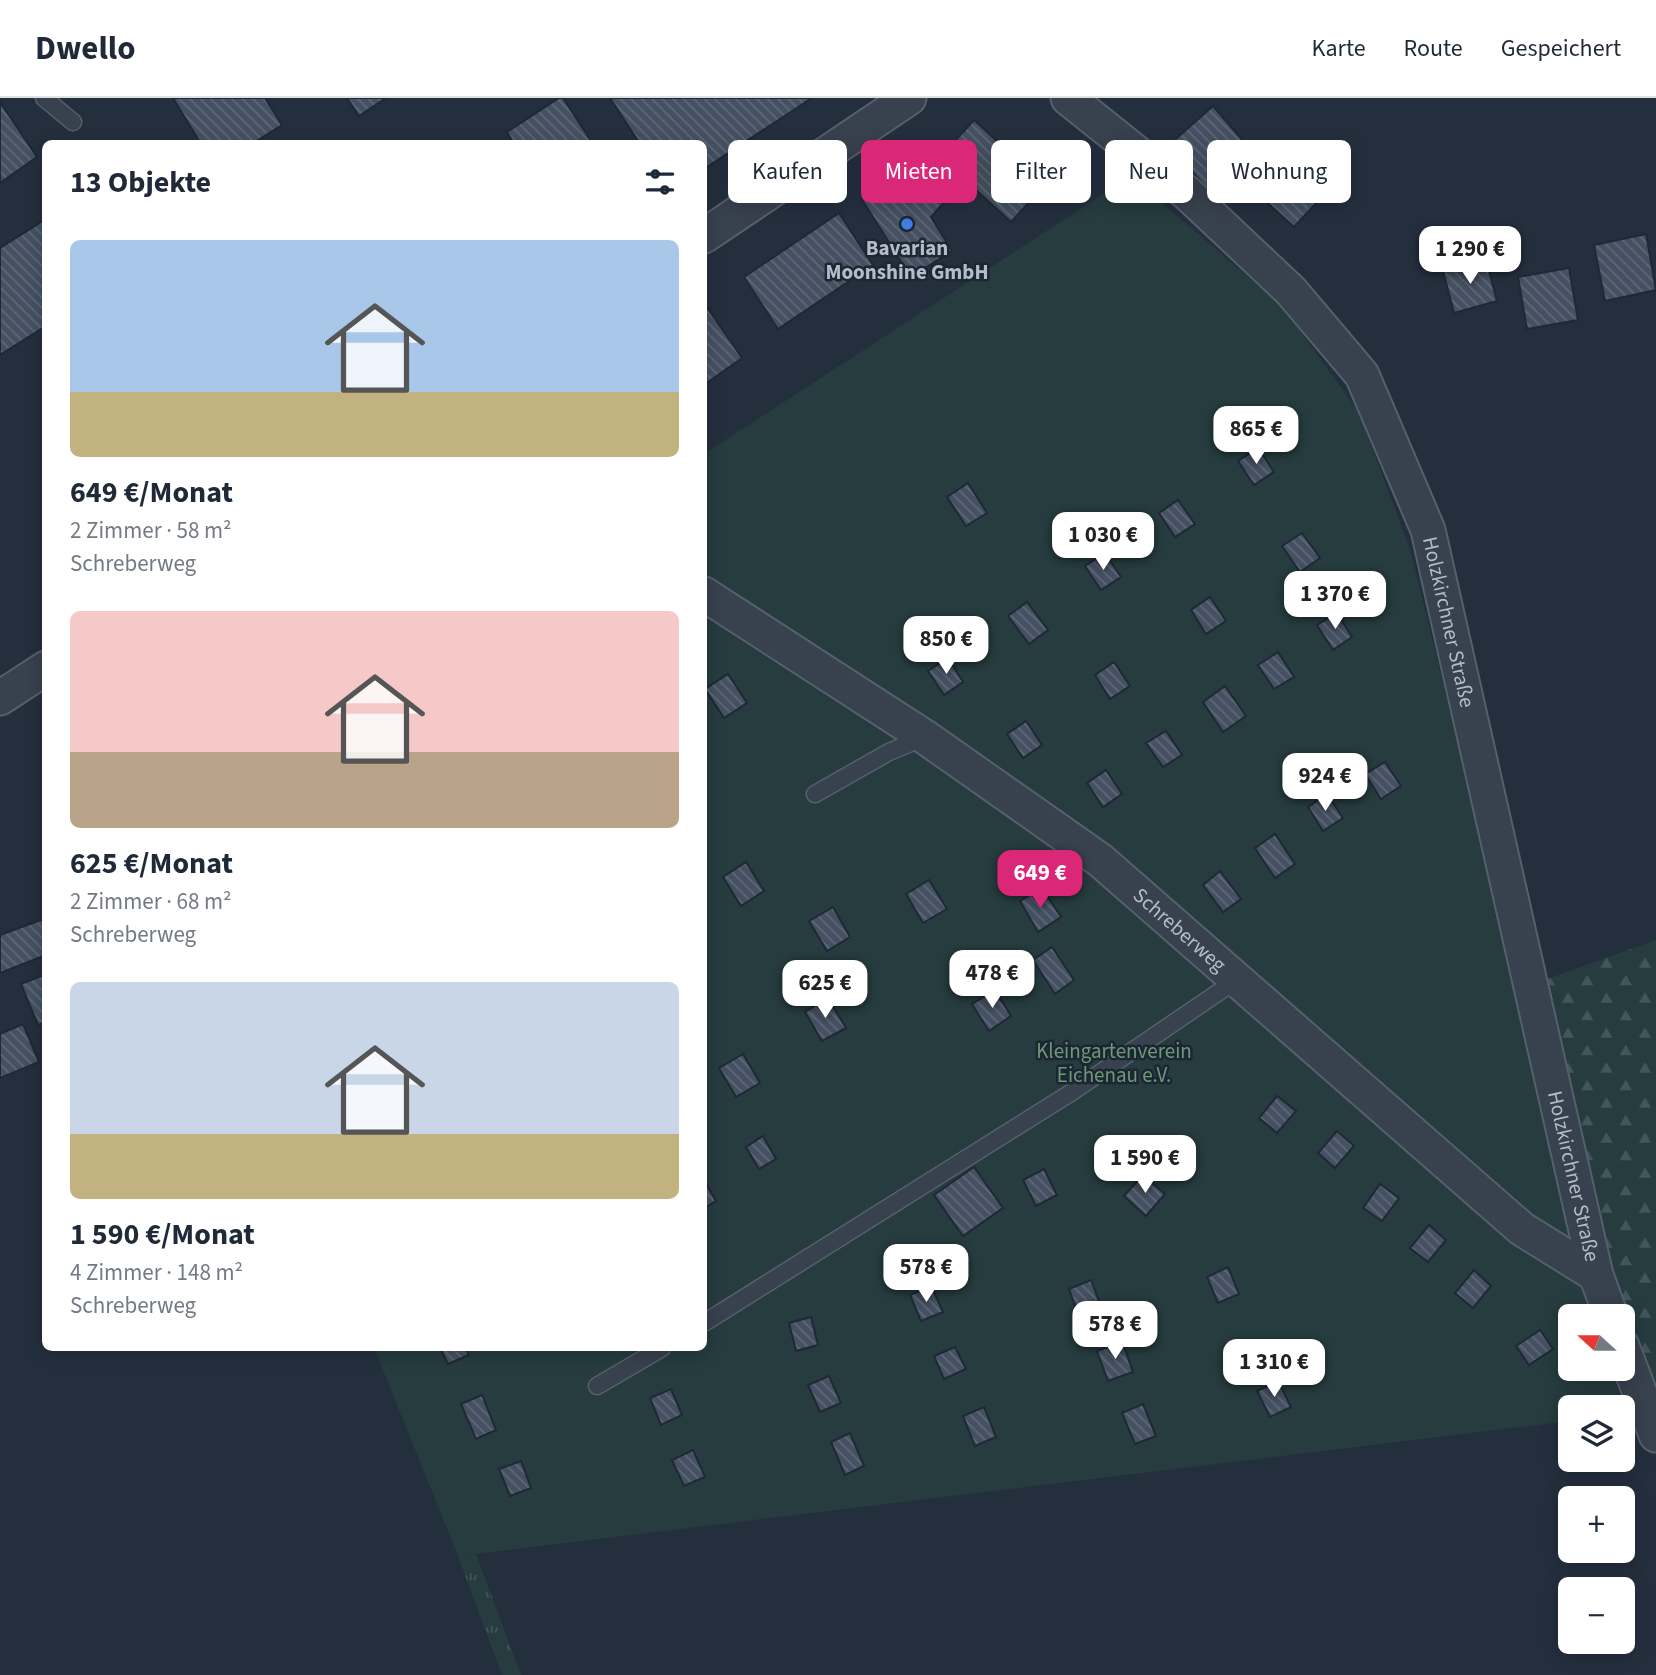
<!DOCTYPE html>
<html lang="de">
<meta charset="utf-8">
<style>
body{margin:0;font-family:"Source Sans 3",sans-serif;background:#f6f6f7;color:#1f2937;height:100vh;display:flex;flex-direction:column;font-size:26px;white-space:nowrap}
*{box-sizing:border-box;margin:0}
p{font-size:23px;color:#747a83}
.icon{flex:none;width:38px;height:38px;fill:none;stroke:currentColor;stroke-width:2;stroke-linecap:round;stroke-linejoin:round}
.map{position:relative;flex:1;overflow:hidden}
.side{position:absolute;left:42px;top:42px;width:665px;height:1211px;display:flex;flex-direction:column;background:#fff;border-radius:10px;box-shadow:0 4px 18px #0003}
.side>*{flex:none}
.banner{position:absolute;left:728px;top:42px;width:665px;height:63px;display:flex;gap:14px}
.needle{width:46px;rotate:291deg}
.fabs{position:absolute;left:1558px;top:1206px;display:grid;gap:14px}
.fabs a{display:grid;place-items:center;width:77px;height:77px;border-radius:10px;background:#fff;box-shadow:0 4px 18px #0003;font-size:35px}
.price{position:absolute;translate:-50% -60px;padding:0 16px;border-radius:14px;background:#fff;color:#222;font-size:23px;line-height:46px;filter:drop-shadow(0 2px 4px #0008)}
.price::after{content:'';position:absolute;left:50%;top:42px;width:21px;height:16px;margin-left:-10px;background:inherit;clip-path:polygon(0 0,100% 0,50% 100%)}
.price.current{background:#db2777;color:#fff}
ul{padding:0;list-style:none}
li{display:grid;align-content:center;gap:14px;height:371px;padding:0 28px}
li span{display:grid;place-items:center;height:217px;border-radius:10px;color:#555}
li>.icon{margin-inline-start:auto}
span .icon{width:126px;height:126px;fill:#fffc;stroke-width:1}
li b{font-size:30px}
h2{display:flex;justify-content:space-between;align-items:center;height:84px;padding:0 28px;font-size:30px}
.chip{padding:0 24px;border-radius:10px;background:#fff;box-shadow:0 4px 18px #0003;font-size:24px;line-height:63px}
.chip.current{background:#db2777;color:#fff}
header{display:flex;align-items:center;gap:42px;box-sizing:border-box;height:98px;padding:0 35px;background:#fff;border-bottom:2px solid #e0e1e3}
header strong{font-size:33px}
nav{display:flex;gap:38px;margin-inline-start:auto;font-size:24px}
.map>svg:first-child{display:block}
</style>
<header>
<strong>Dwello</strong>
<nav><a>Karte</a><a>Route</a><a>Gespeichert</a></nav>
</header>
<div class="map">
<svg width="1656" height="1577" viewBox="0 0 1656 1577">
<defs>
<pattern id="grass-tufts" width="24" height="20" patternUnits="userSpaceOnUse" patternTransform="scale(1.75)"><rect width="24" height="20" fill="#263c3f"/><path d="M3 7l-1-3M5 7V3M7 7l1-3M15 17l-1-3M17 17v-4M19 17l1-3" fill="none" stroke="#435659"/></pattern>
<pattern id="forest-firs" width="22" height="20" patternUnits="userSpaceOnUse" patternTransform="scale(1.75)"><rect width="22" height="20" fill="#263c3f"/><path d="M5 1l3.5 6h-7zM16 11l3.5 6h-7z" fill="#435659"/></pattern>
<pattern id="building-back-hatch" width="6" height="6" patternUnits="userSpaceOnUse" patternTransform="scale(1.75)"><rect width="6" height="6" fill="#455162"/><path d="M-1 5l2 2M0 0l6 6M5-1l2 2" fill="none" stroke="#5d6877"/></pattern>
</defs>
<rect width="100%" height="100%" fill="#242f3e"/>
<path fill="url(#grass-tufts)" d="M476 1456 521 1577H502L458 1458Z"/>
<path fill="url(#forest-firs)" d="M1656 842V1281L1651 1283 1608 1165 1542 883Z"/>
<path fill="#263c3f" d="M1131 78 1283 209 1358 313 1410 451 1599 1218H1570V1270L1612 1271 1622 1309H1570V1323L458 1458 374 1250H704V356Z"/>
<g fill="url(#building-back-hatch)" stroke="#1f2835" stroke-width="2">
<path d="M173 0H265L282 27 252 46H201Z"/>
<path d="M347 0H386L359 18Z"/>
<path d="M559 0H563L593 46H514L507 34Z"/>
<path d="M610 0H812L704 71V46H640Z"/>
<path d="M0 4 37 59 0 85Z"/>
<path d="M1213 8 1258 60 1214 99 1169 47Z"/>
<path d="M974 22 1045 87 1011 124 964 81 931 119 952 153 911 179 861 100 903 74 909 84 938 51 943 56Z"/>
<path d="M1284 70 1319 102 1294 129 1259 97Z"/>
<path d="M839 115 873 167 778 231 744 179Z"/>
<path d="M46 121V228L0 257V150Z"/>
<path d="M1646 136 1656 192 1605 203 1594 147Z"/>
<path d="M1486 162 1497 203 1454 215 1443 173Z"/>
<path d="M1569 170 1578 222 1527 231 1518 179Z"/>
<path d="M704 205 742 260 704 287Z"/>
<path d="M1258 350 1274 374 1254 387 1238 363Z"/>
<path d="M968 385 987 415 966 428 947 399Z"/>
<path d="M1178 402 1195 426 1175 439 1159 415Z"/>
<path d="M1302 435 1320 460 1300 474 1282 448Z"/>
<path d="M1105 455 1121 479 1101 492 1085 468Z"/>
<path d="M1210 499 1226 523 1206 536 1191 512Z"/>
<path d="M1027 504 1048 532 1029 546 1008 518Z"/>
<path d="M1337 515 1352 539 1333 552 1317 527Z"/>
<path d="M1278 554 1294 579 1274 591 1258 567Z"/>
<path d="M948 560 963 584 944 597 928 573Z"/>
<path d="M1114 564 1130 588 1110 601 1095 577Z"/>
<path d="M728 576 747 605 724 620 705 591Z"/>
<path d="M1225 588 1246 618 1223 634 1203 604Z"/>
<path d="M1026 623 1042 647 1023 660 1007 636Z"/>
<path d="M1166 633 1182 657 1163 669 1146 645Z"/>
<path d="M1385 664 1401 688 1381 701 1365 676Z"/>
<path d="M1106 672 1122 696 1103 709 1087 685Z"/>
<path d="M1327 696 1343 720 1323 733 1308 709Z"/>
<path d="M1275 736 1295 766 1275 780 1255 750Z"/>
<path d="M746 764 764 793 741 808 723 779Z"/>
<path d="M1220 773 1241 801 1223 814 1203 787Z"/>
<path d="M929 782 947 811 923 825 906 796Z"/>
<path d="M1042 790 1061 819 1038 834 1020 803Z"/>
<path d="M833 809 850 839 827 853 809 823Z"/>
<path d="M46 820V857L0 875V837Z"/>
<path d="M1052 849 1074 882 1055 896 1033 862Z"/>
<path d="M46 876V924L38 927 21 886Z"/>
<path d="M995 892 1011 918 989 933 972 906Z"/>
<path d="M828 900 846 930 822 943 805 914Z"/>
<path d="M23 926 39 964 0 980V936Z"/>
<path d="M743 956 760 985 736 999 719 970Z"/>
<path d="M1277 998 1296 1013 1277 1035 1259 1020Z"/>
<path d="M1337 1033 1354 1048 1335 1070 1318 1055Z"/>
<path d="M763 1038 776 1061 759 1071 746 1049Z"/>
<path d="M974 1069 1003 1110 963 1138 934 1097Z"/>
<path d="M1044 1071 1057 1097 1036 1108 1023 1082Z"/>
<path d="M1143 1077 1165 1096 1146 1118 1124 1098Z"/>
<path d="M704 1082 716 1103 704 1110Z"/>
<path d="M1380 1086 1399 1100 1382 1123 1363 1110Z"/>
<path d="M1429 1127 1446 1142 1428 1164 1410 1150Z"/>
<path d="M1228 1169 1239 1196 1218 1205 1207 1179Z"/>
<path d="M1474 1172 1491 1188 1473 1210 1455 1195Z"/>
<path d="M1091 1182 1101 1209 1079 1218 1069 1191Z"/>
<path d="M931 1188 943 1214 921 1223 910 1197Z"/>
<path d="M811 1219 818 1247 796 1253 789 1225Z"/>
<path d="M1540 1232 1553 1251 1529 1267 1516 1248Z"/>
<path d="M1122 1243 1133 1274 1108 1283 1097 1253Z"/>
<path d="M955 1249 966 1271 944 1281 934 1258Z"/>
<path d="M440 1250H465L469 1257 448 1266Z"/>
<path d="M829 1278 841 1305 820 1314 808 1287Z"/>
<path d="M1278 1283 1291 1309 1270 1319 1257 1293Z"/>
<path d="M671 1291 682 1317 661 1327 650 1300Z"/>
<path d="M482 1297 496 1332 476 1341 461 1306Z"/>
<path d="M1143 1306 1156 1338 1135 1346 1122 1315Z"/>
<path d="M984 1309 996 1339 975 1348 963 1318Z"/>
<path d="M850 1335 864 1368 845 1377 831 1344Z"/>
<path d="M693 1352 705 1379 684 1388 672 1362Z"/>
<path d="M521 1363 531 1390 510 1398 499 1371Z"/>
</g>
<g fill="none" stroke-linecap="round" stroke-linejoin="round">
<defs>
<g id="lane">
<path d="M44 0 73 24"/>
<path d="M815 696 889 654 925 639"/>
<path d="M704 1225 1072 994 1238 881"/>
<path d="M597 1288 662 1250"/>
</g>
<g id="street">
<path id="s1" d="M1068 0 1187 95 1291 193 1362 277 1428 432 1596 1177 1611 1218"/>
<path d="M704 138 909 0"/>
<path id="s2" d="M704 496 925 639 1100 762 1522 1131 1596 1177"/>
<path d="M0 600 46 570"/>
<path d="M1622 1248 1656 1337"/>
</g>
</defs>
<use href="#lane" stroke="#565f6c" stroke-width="19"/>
<use href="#street" stroke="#565f6c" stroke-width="37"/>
<use href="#lane" stroke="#38414e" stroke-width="16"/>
<use href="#street" stroke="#38414e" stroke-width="33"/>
</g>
<circle fill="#3f7fe0" stroke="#1d2633" stroke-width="2.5" cx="907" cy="126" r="7"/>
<g text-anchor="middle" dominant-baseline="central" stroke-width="5" stroke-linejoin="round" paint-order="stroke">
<g font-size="21" font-weight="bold" fill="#b4bcc9" stroke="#1d2633">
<text x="907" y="150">Bavarian<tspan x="907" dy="24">Moonshine GmbH</tspan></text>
</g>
<g font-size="21" fill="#b4bcc9" stroke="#1d2633">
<text stroke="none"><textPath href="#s1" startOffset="668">Holzkirchner Straße</textPath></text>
<text stroke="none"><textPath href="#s2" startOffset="583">Schreberweg</textPath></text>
<text stroke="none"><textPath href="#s1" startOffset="1236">Holzkirchner Straße</textPath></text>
</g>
<g font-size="21" fill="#6b9a76" stroke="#1d2633">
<text x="1114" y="953">Kleingartenverein<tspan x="1114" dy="24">Eichenau e.V.</tspan></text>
</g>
</g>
</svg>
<div class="fabs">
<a><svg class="needle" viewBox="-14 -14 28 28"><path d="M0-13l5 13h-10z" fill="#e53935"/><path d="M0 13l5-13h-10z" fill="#747a83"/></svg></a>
<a><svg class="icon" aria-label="layers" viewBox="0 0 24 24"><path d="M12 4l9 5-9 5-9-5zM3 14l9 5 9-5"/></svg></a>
<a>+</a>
<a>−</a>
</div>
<b class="price" style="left:1470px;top:188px">1 290 €</b>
<b class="price" style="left:1256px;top:368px">865 €</b>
<b class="price" style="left:1103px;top:474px">1 030 €</b>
<b class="price" style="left:1335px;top:533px">1 370 €</b>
<b class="price" style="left:946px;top:578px">850 €</b>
<b class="price" style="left:1325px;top:715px">924 €</b>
<b class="price current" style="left:1040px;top:812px">649 €</b>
<b class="price" style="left:992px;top:912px">478 €</b>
<b class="price" style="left:825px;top:922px">625 €</b>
<b class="price" style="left:1145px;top:1097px">1 590 €</b>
<b class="price" style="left:926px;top:1206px">578 €</b>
<b class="price" style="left:1115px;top:1263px">578 €</b>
<b class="price" style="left:1274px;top:1301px">1 310 €</b>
<div class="banner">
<a class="chip">Kaufen</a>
<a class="chip current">Mieten</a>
<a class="chip">Filter</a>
<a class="chip">Neu</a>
<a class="chip">Wohnung</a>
</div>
<section class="side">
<h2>13 Objekte<svg class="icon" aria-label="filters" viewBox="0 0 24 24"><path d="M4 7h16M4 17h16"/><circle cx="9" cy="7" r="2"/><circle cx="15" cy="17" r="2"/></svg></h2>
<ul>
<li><span style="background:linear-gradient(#a9c7e8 70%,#c2b280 0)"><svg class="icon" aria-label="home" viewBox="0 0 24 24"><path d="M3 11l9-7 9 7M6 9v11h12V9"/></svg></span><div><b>649 €/Monat</b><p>2 Zimmer · 58 m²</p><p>Schreberweg</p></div></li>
<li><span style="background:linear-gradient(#f6c9c9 65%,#b9a48a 0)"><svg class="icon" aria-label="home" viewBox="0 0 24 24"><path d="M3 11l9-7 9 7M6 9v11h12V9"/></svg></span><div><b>625 €/Monat</b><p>2 Zimmer · 68 m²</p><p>Schreberweg</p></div></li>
<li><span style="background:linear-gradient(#c9d6e8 70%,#c2b280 0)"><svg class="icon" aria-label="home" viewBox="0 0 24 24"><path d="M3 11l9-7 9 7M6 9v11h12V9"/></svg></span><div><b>1 590 €/Monat</b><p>4 Zimmer · 148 m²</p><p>Schreberweg</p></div></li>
</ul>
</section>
</div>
